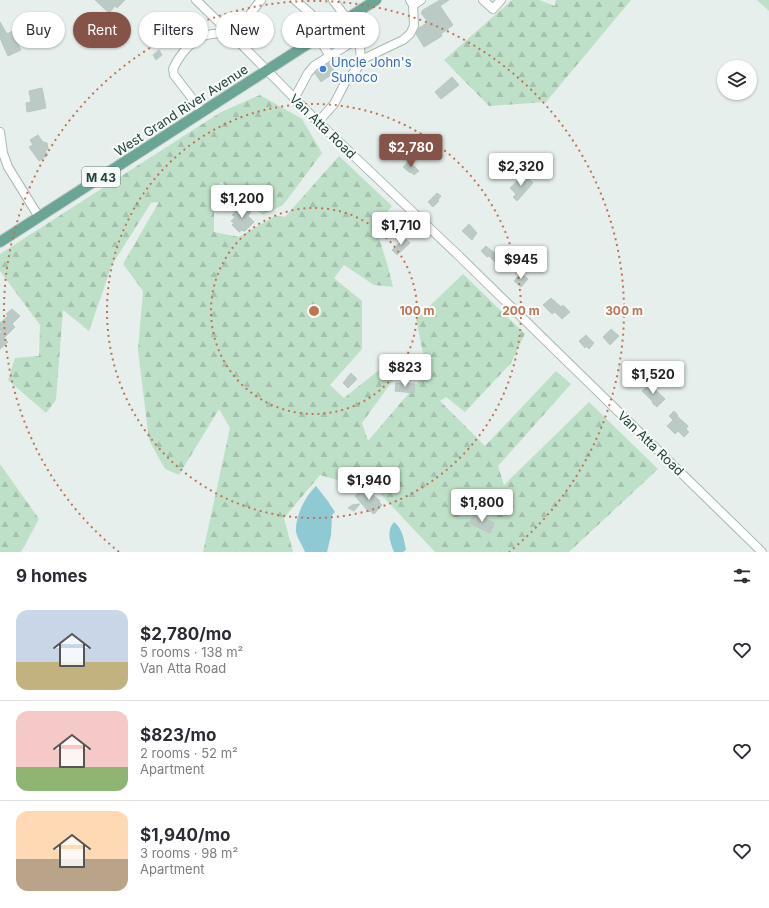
<!DOCTYPE html>
<meta charset="utf-8">
<style>
body{margin:0;font-family:Inter,sans-serif;background:#f7f7f7;color:#2b2b33;height:100vh;display:flex;flex-direction:column;font-size:15px;white-space:nowrap}
*{box-sizing:border-box;margin:0}
p{font-size:13px;color:#7c7c81}
.icon{flex:none;width:22px;height:22px;fill:none;stroke:currentColor;stroke-width:2;stroke-linecap:round;stroke-linejoin:round}
.map{position:relative;height:552px;overflow:hidden}
.side{display:flex;flex-direction:column;background:#fff;flex:1}
.side>*{flex:none}
.banner{position:absolute;left:12px;top:12px;width:400px;height:36px;display:flex;gap:8px}
.buttons{position:absolute;left:717px;top:60px;display:grid;gap:8px}
.buttons a{display:grid;place-items:center;width:40px;height:40px;border-radius:50%;background:#fff;box-shadow:0 1px 3px #0004;font-size:20px}
.price{position:absolute;translate:-50% -34px;padding:0 9px;border-radius:4px;background:#fff;color:#222;font-size:13px;line-height:26px;filter:drop-shadow(0 1px 2px #0008)}
.price::after{content:'';position:absolute;left:50%;top:24px;width:12px;height:9px;margin-left:-6px;background:inherit;clip-path:polygon(0 0,100% 0,50% 100%)}
.price.current{background:#855347;color:#fff}
ul{padding:0;list-style:none}
li{display:flex;align-items:center;gap:12px;height:100px;padding:0 16px}
li+li{border-top:1px solid #e1e1e2}
li span{display:grid;place-items:center;flex:none;width:112px;height:80px;border-radius:12px;color:#555}
li>.icon{margin-inline-start:auto}
span .icon{width:48px;height:48px;fill:#fffc;stroke-width:1}
li b{font-size:17px}
h2{display:flex;justify-content:space-between;align-items:center;height:48px;padding:0 16px;font-size:17px}
.chip{padding:0 14px;border-radius:18px;background:#fff;box-shadow:0 1px 3px #0004;font-size:14px;line-height:36px}
.chip.current{background:#855347;color:#fff}
.map>svg:first-child{display:block}
</style>
<div class="map">
<svg width="769" height="552" viewBox="0 0 769 552">
<defs>
<pattern id="forest-firs" width="22" height="20" patternUnits="userSpaceOnUse"><rect width="22" height="20" fill="#bfe0c8"/><path d="M5 1l3.5 6h-7zM16 11l3.5 6h-7z" fill="#a4c1ad"/></pattern>
</defs>
<rect width="100%" height="100%" fill="#e6efeb"/>
<g fill="url(#forest-firs)">
<path d="M512 0H539L555 6 556 0H631L546 102 489 106 444 60Z"/>
<path d="M757 0H769V11Z"/>
<path d="M260 95 302 119 322 153 283 205 263 215 221 182 214 193V232L239 237 275 216 285 217 339 156 392 206 375 226 387 263 393 287 374 285 344 265 334 278 362 301V349L330 385 344 398 394 358 401 369 362 423 368 441 427 372 416 319 463 274 525 334 511 363 465 412 446 397 440 401 485 446 556 371 571 384 498 466 504 485 589 402 658 469 569 552H435L356 468 345 482 320 475 284 518 293 552H203L230 428 219 409 179 475 165 469 149 440 138 350 143 291 123 264 159 202 151 203 112 265 89 331 63 310 56 400 46 413 8 380 15 358 39 356 40 325 0 271V254L221 112Z"/>
<path d="M0 464 39 519 21 552H0Z"/>
</g>
<g fill="#8ec9d4">
<path d="M316 486 327 500 335 512 332 515 331 535 327 552H305C303 546 297 538 296 532 295 516 305 497 316 486Z"/>
<path d="M394 522C403 529 404 540 406 550L403 552H394C390 542 386 531 394 522Z"/>
</g>
<g fill="#bbcac4" stroke="#b8c9c2">
<path d="M95 0H125L117 8 115 6 109 13Z"/>
<path d="M440 0H449L440 6 453 25 441 34 442 36 424 47 416 34 419 28 428 22 421 13 423 10Z"/>
<path d="M0 22 7 34 14 30 17 36 14 37 21 50 8 56 0 38Z"/>
<path d="M159 50 162 55 156 60 153 55Z"/>
<path d="M329 63 335 72 321 82 315 73Z"/>
<path d="M452 77 459 85 441 99 435 92Z"/>
<path d="M42 88 46 108 27 112 26 103 31 102 29 91Z"/>
<path d="M38 135 43 142 47 143 48 149 45 151 48 155 39 161 29 147 33 145 30 140Z"/>
<path d="M409 161 419 171 414 175 411 172 410 173 403 167Z"/>
<path d="M524 174 533 183 517 201 513 197 516 194 510 188Z"/>
<path d="M437 193 441 196 438 200 439 201 433 207 428 202Z"/>
<path d="M243 203 251 212 248 216 254 222 245 231H243L242 230 239 232 232 225 234 223 231 221 235 217 232 215Z"/>
<path d="M469 224 477 233 472 240 462 231Z"/>
<path d="M405 238 410 243 397 255 392 250Z"/>
<path d="M486 246 497 255 498 253 505 260 499 266 489 256 487 257 481 251Z"/>
<path d="M533 253 544 264 541 268 534 262 528 267 523 262Z"/>
<path d="M521 273 528 279 521 287 514 281Z"/>
<path d="M551 298 561 307 563 305 570 312 562 319 555 312 552 314 543 305Z"/>
<path d="M12 309 20 316 12 324 15 327 4 338 8 342 0 349V333L2 332 0 330V323L8 316 6 314Z"/>
<path d="M611 329 619 336 610 345 603 337Z"/>
<path d="M586 335 594 343 589 349 586 346 585 348 579 341Z"/>
<path d="M351 373 357 379 348 388 343 383Z"/>
<path d="M396 383 415 384 414 393 395 391Z"/>
<path d="M649 384 665 399 657 407 652 403 653 402 642 391Z"/>
<path d="M674 411 678 415 677 416 688 426 686 429 689 432 684 437 678 431 675 434 667 426 673 420 669 416Z"/>
<path d="M363 488 370 494 371 493 380 501 379 502 382 505 374 514 370 511 369 512 355 496Z"/>
<path d="M488 494 497 503 489 511 480 502Z"/>
<path d="M360 504 354 511 348 508 352 505Z"/>
<path d="M475 513 494 523 490 533 469 523Z"/>
</g>
<g fill="none" stroke-linecap="round" stroke-linejoin="round">
<defs>
<g id="minor">
<path d="M196 0 233 36 315 119 458 255 762 552"/>
<path d="M295 0 310 13 326 32"/>
<path d="M333 0 347 19"/>
<path d="M483 0 493 9 501 0"/>
<path d="M413 5 421 0"/>
<path d="M233 36 261 0"/>
<path d="M318 37 330 56"/>
<path d="M361 60 403 40 410 34 414 26 413 5 410 0"/>
<path d="M294 99 308 73 314 66 360 37"/>
<path d="M202 111 174 75 173 69C179 56 193 37 207 35 215 33 222 34 229 32"/>
<path d="M318 122 334 104 346 81 356 70 361 62 359 33 352 15"/>
<path d="M0 132 3 153 8 167 39 217"/>
</g>
<path id="major" d="M0 242 376 0"/>
</defs>
<use href="#minor" stroke="#a8b8b2" stroke-width="10"/>
<use href="#major" stroke="#c2cac8" stroke-width="12"/>
<use href="#minor" stroke="#fff" stroke-width="8"/>
<use href="#major" stroke="#6aa596" stroke-width="10"/>
</g>
<g fill="none" stroke="#c07456" stroke-width="2" stroke-dasharray="2 4">
<circle cx="314" cy="311" r="103"/>
<circle cx="314" cy="311" r="207"/>
<path d="M119 552A310 310 0 1 1 509 552"/>
</g>
<circle fill="#3f7fe0" stroke="#f7fbf9" stroke-width="1.5" cx="323" cy="69" r="4"/>
<g text-anchor="middle" dominant-baseline="central" stroke-width="4" stroke-linejoin="round" paint-order="stroke">
<rect fill="#f7fbf9" stroke="#637a73" stroke-width="1" x="82" y="167" width="38" height="20" rx="3"/>
<g font-size="12" font-weight="bold" fill="#24423a">
<text x="101" y="177">M 43</text>
</g>
<g font-size="13" fill="#366cbe" stroke="#f7fbf9" text-anchor="start">
<text x="331" y="62">Uncle John's<tspan x="331" dy="15">Sunoco</tspan></text>
</g>
<g font-size="13" fill="#24423a" stroke="#f7fbf9">
<text transform="translate(181 110) rotate(-33)">West Grand River Avenue</text>
<text transform="translate(323 126) rotate(44)">Van Atta Road</text>
<text transform="translate(651 443) rotate(44)">Van Atta Road</text>
</g>
</g>
<circle cx="314" cy="311" r="6" fill="#c07456" stroke="#f7fbf9" stroke-width="2"/>
<g font-size="12" text-anchor="middle" font-weight="bold" fill="#c07456" stroke="#f7fbf9" stroke-width="4" stroke-linejoin="round" paint-order="stroke">
<text x="417" y="315">100 m</text>
<text x="521" y="315">200 m</text>
<text x="624" y="315">300 m</text>
</g>
</svg>
<div class="buttons">
<a><svg class="icon" aria-label="layers" viewBox="0 0 24 24"><path d="M12 4l9 5-9 5-9-5zM3 14l9 5 9-5"/></svg></a>
</div>
<b class="price current" style="left:411px;top:168px">$2,780</b>
<b class="price" style="left:521px;top:187px">$2,320</b>
<b class="price" style="left:242px;top:219px">$1,200</b>
<b class="price" style="left:401px;top:246px">$1,710</b>
<b class="price" style="left:521px;top:280px">$945</b>
<b class="price" style="left:405px;top:388px">$823</b>
<b class="price" style="left:653px;top:395px">$1,520</b>
<b class="price" style="left:369px;top:501px">$1,940</b>
<b class="price" style="left:482px;top:523px">$1,800</b>
<div class="banner">
<a class="chip">Buy</a>
<a class="chip current">Rent</a>
<a class="chip">Filters</a>
<a class="chip">New</a>
<a class="chip">Apartment</a>
</div>
</div>
<section class="side">
<h2>9 homes<svg class="icon" aria-label="filters" viewBox="0 0 24 24"><path d="M4 7h16M4 17h16"/><circle cx="9" cy="7" r="2"/><circle cx="15" cy="17" r="2"/></svg></h2>
<ul>
<li><span style="background:linear-gradient(#c9d6e8 65%,#c2b280 0)"><svg class="icon" aria-label="home" viewBox="0 0 24 24"><path d="M3 11l9-7 9 7M6 9v11h12V9"/></svg></span><div><b>$2,780/mo</b><p>5 rooms · 138 m²</p><p>Van Atta Road</p></div><svg class="icon" aria-label="heart" viewBox="0 0 24 24"><path d="M12 20l-8-8c-3-5 5-10 8-4 3-6 11-1 8 4z"/></svg></li>
<li><span style="background:linear-gradient(#f6c9c9 70%,#8fb573 0)"><svg class="icon" aria-label="home" viewBox="0 0 24 24"><path d="M3 11l9-7 9 7M6 9v11h12V9"/></svg></span><div><b>$823/mo</b><p>2 rooms · 52 m²</p><p>Apartment</p></div><svg class="icon" aria-label="heart" viewBox="0 0 24 24"><path d="M12 20l-8-8c-3-5 5-10 8-4 3-6 11-1 8 4z"/></svg></li>
<li><span style="background:linear-gradient(#ffd9b3 60%,#b9a48a 0)"><svg class="icon" aria-label="home" viewBox="0 0 24 24"><path d="M3 11l9-7 9 7M6 9v11h12V9"/></svg></span><div><b>$1,940/mo</b><p>3 rooms · 98 m²</p><p>Apartment</p></div><svg class="icon" aria-label="heart" viewBox="0 0 24 24"><path d="M12 20l-8-8c-3-5 5-10 8-4 3-6 11-1 8 4z"/></svg></li>
</ul>
</section>
